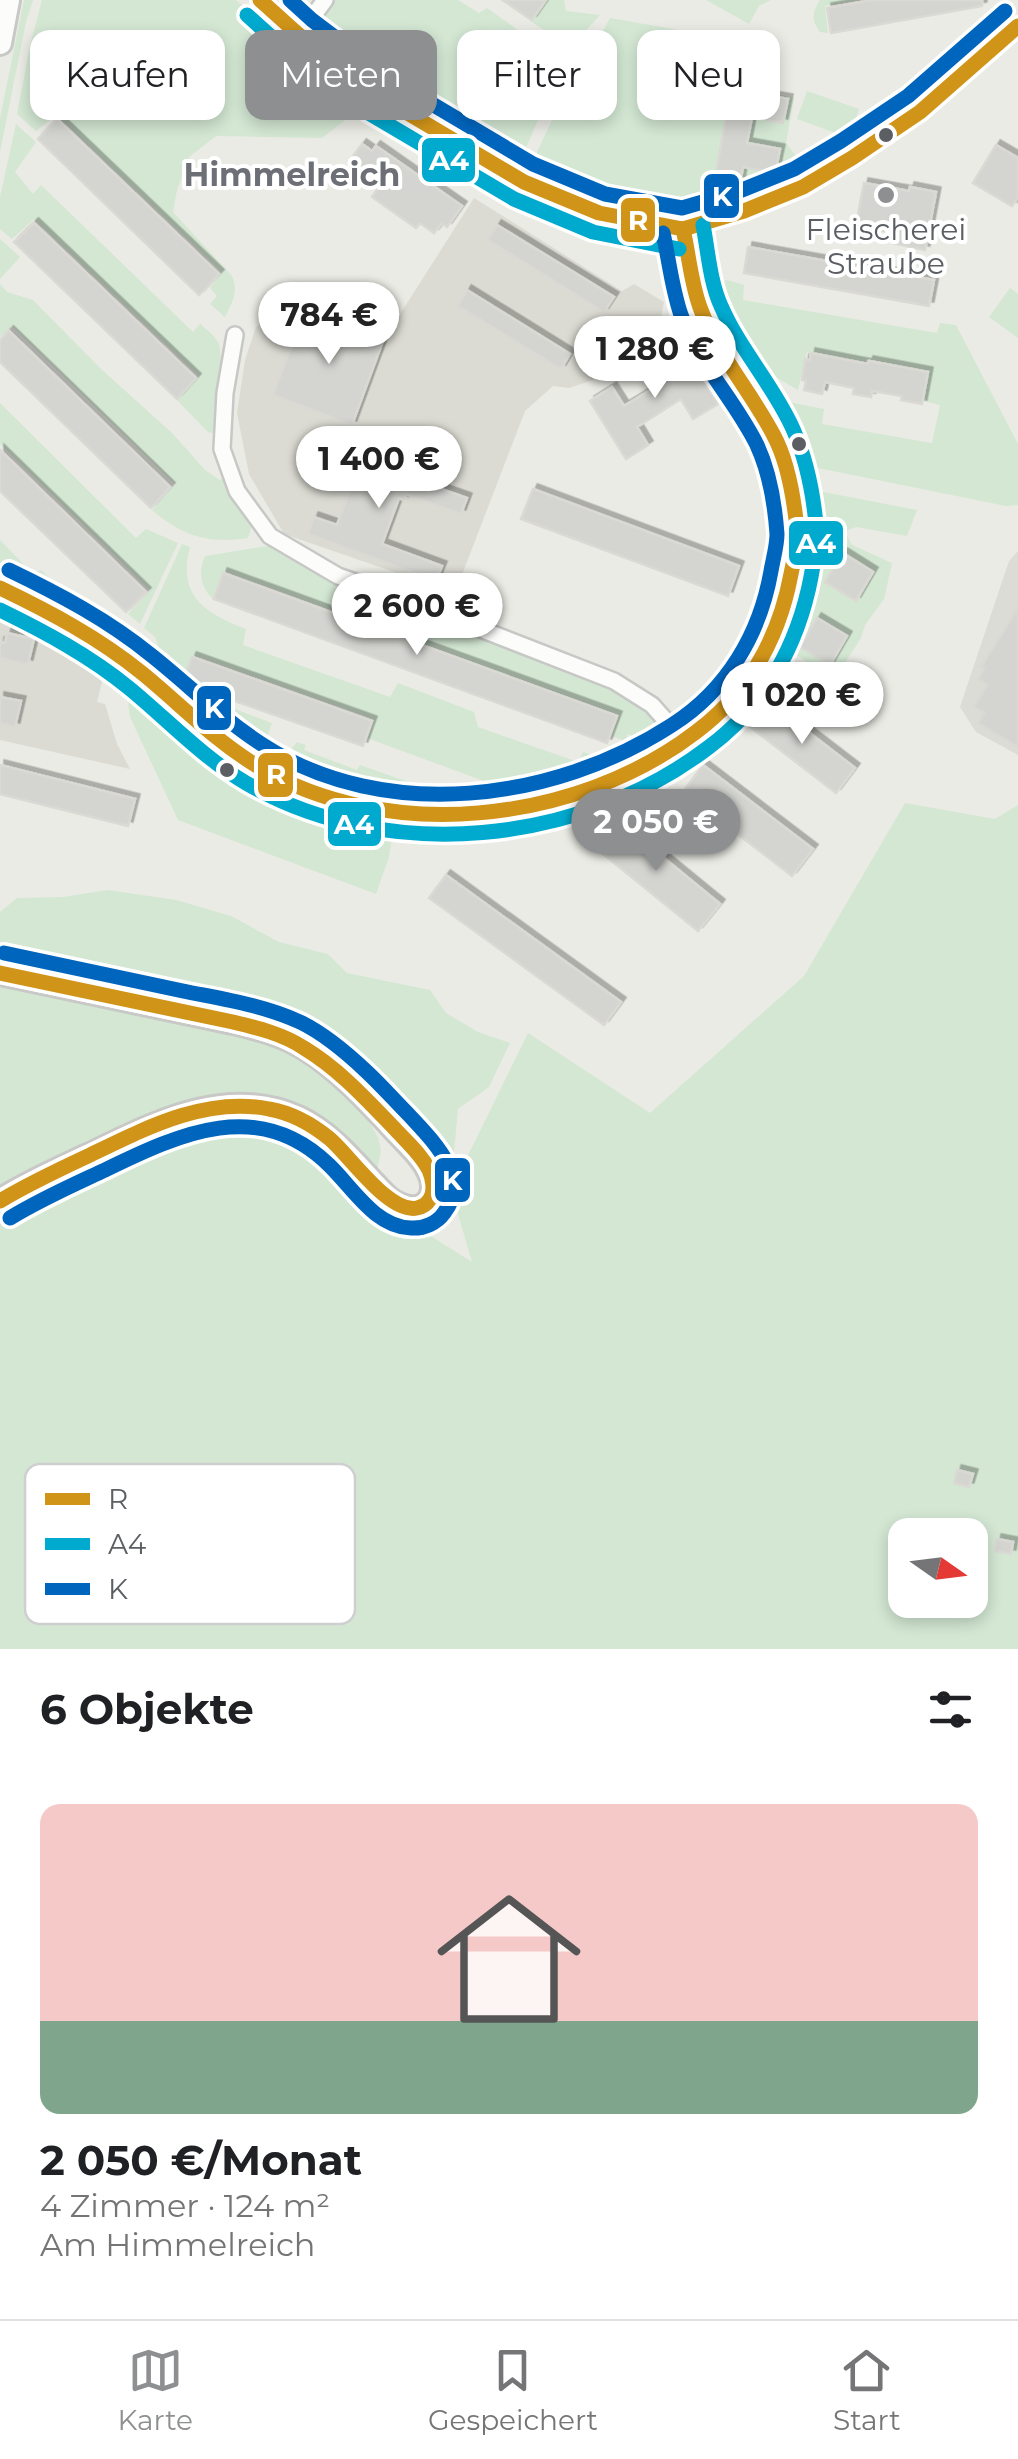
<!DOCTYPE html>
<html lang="de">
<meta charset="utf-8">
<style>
body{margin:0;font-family:Montserrat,sans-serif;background:#f2f2f2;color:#202124;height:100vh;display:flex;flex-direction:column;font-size:38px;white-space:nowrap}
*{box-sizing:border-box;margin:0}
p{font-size:32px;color:#757577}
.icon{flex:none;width:55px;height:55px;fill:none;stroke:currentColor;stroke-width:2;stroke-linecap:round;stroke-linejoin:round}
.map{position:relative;height:1649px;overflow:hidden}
.panel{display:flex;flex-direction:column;background:#fff;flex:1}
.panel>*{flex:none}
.banner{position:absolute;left:30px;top:30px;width:960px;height:90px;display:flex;gap:20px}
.needle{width:65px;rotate:104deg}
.tools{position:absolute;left:888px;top:1518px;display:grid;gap:20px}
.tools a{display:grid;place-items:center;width:100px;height:100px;border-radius:20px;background:#fff;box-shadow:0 5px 15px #0003;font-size:50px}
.price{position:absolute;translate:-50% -85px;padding:0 22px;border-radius:35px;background:#fff;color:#222;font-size:32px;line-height:65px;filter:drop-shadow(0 2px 5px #0008)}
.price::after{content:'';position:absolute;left:50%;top:60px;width:30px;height:22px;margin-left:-15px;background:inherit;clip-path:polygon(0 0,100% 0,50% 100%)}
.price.selected{background:#8d8f90;color:#fff}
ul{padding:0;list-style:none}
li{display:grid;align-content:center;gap:20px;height:530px;padding:0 40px}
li+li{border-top:2px solid #e0e0e0}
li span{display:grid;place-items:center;height:310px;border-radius:20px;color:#555}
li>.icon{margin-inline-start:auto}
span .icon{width:180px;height:180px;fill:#fffc;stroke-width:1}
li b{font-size:42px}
h2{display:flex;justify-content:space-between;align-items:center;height:120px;padding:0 40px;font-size:42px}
.pill{padding:0 35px;border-radius:20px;background:#fff;box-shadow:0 5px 15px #0003;font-size:35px;line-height:90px}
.pill.selected{background:#8d8f90;color:#fff}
.tabs{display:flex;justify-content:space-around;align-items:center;height:140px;border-top:2px solid #e0e0e0;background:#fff;font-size:28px;color:#757577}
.tabs a{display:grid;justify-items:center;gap:5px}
.tabs .selected{color:#8d8f90}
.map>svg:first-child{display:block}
</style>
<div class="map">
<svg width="1018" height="1649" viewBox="0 0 1018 1649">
<defs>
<filter id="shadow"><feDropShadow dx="4.5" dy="-4.5" stdDeviation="0" flood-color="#0004"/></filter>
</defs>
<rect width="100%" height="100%" fill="#ebebe5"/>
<path fill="#dcdcd6" d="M1018 551V755L976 732 960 707 1009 561Z"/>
<g fill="#dbdbd3">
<path d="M474 198 622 291 634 284 664 302 658 332 593 380 569 388 553 386 525 411 455 593 284 534 249 474 237 413 245 360 256 327 305 300 388 333Z"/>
<path d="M0 605 39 620 71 640 98 662 102 668 103 678 97 702 105 704 117 744 130 769 0 740Z"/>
</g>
<g fill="#d3e7d3" fill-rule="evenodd">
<path d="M24 0H33L26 22 0 152V118Z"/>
<path d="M42 0H236L289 45 367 103 322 138 216 136 189 157 177 190 173 212 232 276C239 292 232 303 225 317L210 304 217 296 210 288 222 272 56 115 36 131 17 114 30 45Z"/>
<path d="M331 0H458L479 13 487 8 563 62 525 150 505 156C438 116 373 74 310 28Z"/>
<path d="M500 0H564L566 11 600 15 570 48Z"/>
<path d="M706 0H771L759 6 749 24Z"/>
<path d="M820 0H861L825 6 828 33 820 32C811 20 812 12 820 0Z"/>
<path d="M610 18 771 46 762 91 794 98 786 143 796 156 800 167C740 199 694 212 626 201 605 197 585 189 565 183L567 171 539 165 537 152 575 71 582 69Z"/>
<path d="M807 91 859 109 849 138 797 119Z"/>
<path d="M16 124 36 142 15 172 33 194 41 185 193 332 200 324C206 329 214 335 218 342 225 352 217 420 214 434L208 432 177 400 199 376 34 219 12 239 0 229V197Z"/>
<path d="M0 239 20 257 0 279Z"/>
<path d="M727 280 744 285 743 300 937 333 940 323 956 325 1018 444V505L1006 506 798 464 789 431 757 380 789 402 824 409 822 424 932 443 940 405 924 401 929 371 866 359 864 363 807 352 798 390 762 369 748 368 729 337 707 286Z"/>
<path d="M0 284 7 292 33 300 101 369 173 434 205 470 220 480 225 475 238 504 252 525 248 538C207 544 183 536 152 510L175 484 12 326 0 337Z"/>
<path d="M1010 288 1018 294V338L989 317Z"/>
<path d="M0 403 136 538 146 529 178 543 140 624 128 614 150 590 0 444Z"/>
<path d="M802 474 809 476 813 490 917 510 907 536 856 527 848 530 846 534 852 545 892 563 884 599 865 625 861 638 833 681 784 646C810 591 816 534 802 474Z"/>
<path d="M0 540 32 573 41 570 62 590H69L135 640 143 648 142 657C99 622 53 590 0 572Z"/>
<path d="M182 544 190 547C177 596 205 613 246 629L243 645 390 697 398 683 474 712 478 727 578 762 583 752 611 761 613 766 567 784 500 800 495 798 499 791 491 788 492 784 367 738 373 719 193 655 178 689 157 675V670L167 671 170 655 159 648 155 637 144 628Z"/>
<path d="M274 545C351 600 446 627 535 658 558 667 585 673 607 685 626 694 661 712 658 736L635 756 640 739 628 734 625 741 611 736 618 715 224 571 213 599C200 586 198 572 205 556Z"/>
<path d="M181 689 272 723 263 747 285 757 297 742 306 745 304 750 357 770 360 765 457 799 459 804C346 798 263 771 181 689Z"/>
<path d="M134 694C161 704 176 734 198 751 258 798 322 810 393 827L389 857 376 894 178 820 130 717 128 703Z"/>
<path d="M905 803 995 819 1018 805V1649H0V1214L147 1139 211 1118 253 1114 292 1127 316 1141 380 1204 472 1262 451 1190 528 1033 650 1113 804 976ZM905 1535H970V1600H905Z"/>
<path d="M108 890 176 900 231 916 279 942 328 954 347 973 430 990 446 1013 478 1032 510 1043 489 1087 458 1109 452 1174 418 1135 327 1044 294 1027 246 1009 129 988 0 959V912L17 898 63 897Z"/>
<path d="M0 983 235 1033 284 1049 314 1065 358 1104 378 1137 381 1150 377 1172C359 1157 341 1142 324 1127 316 1121 308 1112 300 1108 236 1071 154 1112 95 1140 63 1156 31 1171 0 1190Z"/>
</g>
<g fill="#d4d4d0" stroke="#dad9d4" stroke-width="2.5" filter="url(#shadow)">
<path d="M503 0H546L532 20Z"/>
<path d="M873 0H982V6L831 33 827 8Z"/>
<path d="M734 73 758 77 755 93 788 99 783 123 752 117 747 143 780 149 775 173 743 167 740 183 715 178Z"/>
<path d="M57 119 219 274 199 295 38 139Z"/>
<path d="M362 144 372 151 376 146 462 206 447 227 442 223 434 233 420 223 416 228 372 197 383 181 351 159Z"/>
<path d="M996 145 1018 158V197L1012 206 973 183Z"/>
<path d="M864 183 909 191 910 187 936 192 925 250 893 243 894 233 856 225Z"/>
<path d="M34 223 196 378 177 399 14 242Z"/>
<path d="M497 225 614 297 604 312 488 240Z"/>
<path d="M748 247 934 280 929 306 744 273Z"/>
<path d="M467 290 570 354 561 369 458 306Z"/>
<path d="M306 308 384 338 352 425 273 395Z"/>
<path d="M9 331 170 487 151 508 0 362V340Z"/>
<path d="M681 344 718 404 693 419 681 399 637 427 648 445 626 459 590 401 612 387 624 406 668 379 656 359Z"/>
<path d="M811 353 868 364 869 361 928 372 922 404 901 400 902 396 872 391 871 397 853 394 854 388 825 382 822 394 804 390 806 381 802 380 805 359 810 360Z"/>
<path d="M0 450 146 592 126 612 0 491Z"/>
<path d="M339 450 379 465 382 457 394 461 390 471 467 498 461 514 406 494 404 500 399 498 382 544 442 566 436 581 308 534 314 517 337 525 351 488 328 480Z"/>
<path d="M533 489 739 566 728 596 521 519Z"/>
<path d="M843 553 873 572 856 601 825 582Z"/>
<path d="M223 573 617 716 607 743 214 599Z"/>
<path d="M1018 608V747L978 723 984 713 974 707 987 685 978 679 984 669 981 667Z"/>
<path d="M817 618 847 636 830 665 800 647Z"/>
<path d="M7 633 34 639 28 664 0 658V642L5 643Z"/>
<path d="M192 657 372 721 363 746 183 683Z"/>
<path d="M0 697 21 701 15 727 0 723Z"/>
<path d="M768 701 855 768 836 793 749 726Z"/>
<path d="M0 765 135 799 128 826 0 794Z"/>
<path d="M703 765 813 849 792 876 683 792Z"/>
<path d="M615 818 720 904 698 931 592 845Z"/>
<path d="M446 875 621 1002 604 1025 429 898Z"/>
<path d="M957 1470 973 1474 969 1487 954 1483Z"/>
<path d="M997 1539 1013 1542 1011 1554 995 1551Z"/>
</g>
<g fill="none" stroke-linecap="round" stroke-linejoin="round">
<defs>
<g id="street">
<path d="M260 0 299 35 379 96 524 182 599 213 683 229 744 211 803 187 852 158 920 112 1018 26"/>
<path d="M299 35 325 0"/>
<path d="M235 335 225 393 222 449 237 491 270 536 338 576 393 595 614 681 652 705 683 740"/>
<path d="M0 588C50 611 99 638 142 673 167 694 190 718 216 738 320 820 466 835 588 789 640 769 704 738 738 692 748 678 761 664 768 648 782 621 788 592 793 562 795 555 797 547 797 540 797 509 785 465 775 437L719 346 700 309 683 229"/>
</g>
<g id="secondary">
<path d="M0 43 8 0"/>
<path d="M0 973 233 1022C258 1028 283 1034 305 1048 341 1070 371 1104 400 1135 410 1146 423 1157 429 1171 436 1184 435 1204 417 1208 410 1209 402 1207 395 1203 387 1199 380 1190 373 1183 351 1159 328 1132 298 1118 226 1085 153 1125 88 1156 58 1170 28 1183 0 1201"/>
</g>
</defs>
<use href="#street" stroke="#c7c8c6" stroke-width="20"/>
<use href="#secondary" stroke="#c8c8c7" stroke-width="28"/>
<use href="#street" stroke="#fcfcfb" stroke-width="15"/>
<use href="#secondary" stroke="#fcfcfb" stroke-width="22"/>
<defs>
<g id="bus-1">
<path d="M260 0 299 35 379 96 524 182 599 213 683 229 744 211 803 187 852 158 920 112 1018 26"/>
<path d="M0 588C50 612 99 638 142 673 180 704 212 738 254 764 384 845 576 824 696 732 748 693 779 638 791 574 794 559 798 545 797 529 794 499 788 461 773 434 751 392 718 355 701 310 691 285 689 255 683 229"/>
<path d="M0 973 233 1022C258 1028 283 1034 304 1048 339 1069 367 1100 395 1129 407 1142 421 1154 429 1170 433 1179 435 1191 430 1199 427 1204 422 1207 417 1208 389 1214 350 1156 330 1139 313 1125 292 1113 269 1109 205 1096 144 1129 88 1156 58 1170 28 1184 0 1201"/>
</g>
<g id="bus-2">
<path d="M247 15 287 51 367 112 514 199 593 232 679 249"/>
<path d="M0 610C45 632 90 656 129 688 168 720 202 757 246 783 387 865 581 845 709 747 765 705 798 645 811 577 814 559 818 543 816 524 813 493 806 458 793 429 774 386 740 350 721 306 710 282 708 251 703 225"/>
</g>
<g id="bus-3">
<path d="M290 0 312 20 390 79 533 164 605 194 682 208 737 192 794 169 841 141 908 96 1005 11"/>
<path d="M9 570C59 594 108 620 151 655 189 685 222 719 263 745 385 824 555 801 672 725 727 690 760 634 771 571 773 559 777 546 777 534 775 506 769 471 757 445 735 400 697 362 681 315 672 289 669 260 663 233"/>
<path d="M4 953C64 966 123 978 183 991 222 999 263 1005 300 1022 325 1034 347 1053 367 1072 382 1086 395 1101 409 1115 432 1140 472 1178 444 1213 437 1223 424 1229 411 1228 375 1227 353 1188 329 1165 259 1097 181 1133 105 1170 73 1185 41 1199 10 1218"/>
</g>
</defs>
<use href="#bus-1" stroke="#fff" stroke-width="22"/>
<use href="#bus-2" stroke="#fff" stroke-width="22"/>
<use href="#bus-3" stroke="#fff" stroke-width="22"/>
<use href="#bus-1" stroke="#d09419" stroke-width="15"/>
<use href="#bus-2" stroke="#00a9ce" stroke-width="15"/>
<use href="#bus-3" stroke="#0065bd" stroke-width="15"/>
</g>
<g fill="#5b5e63" stroke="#fff" stroke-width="4">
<circle cx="886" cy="135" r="9"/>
<circle cx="799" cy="444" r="9"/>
<circle cx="227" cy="770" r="9"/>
</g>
<circle fill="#8d8f90" stroke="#fff" stroke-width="4" cx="886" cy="195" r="10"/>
<g text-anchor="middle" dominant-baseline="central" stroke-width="8" stroke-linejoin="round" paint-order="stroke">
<g font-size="30" fill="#5b5e63" stroke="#fff">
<text x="886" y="229">Fleischerei<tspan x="886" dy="34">Straube</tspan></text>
</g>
<g font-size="32" font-weight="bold" fill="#6c6f75" stroke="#fff">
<text x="292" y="174">Himmelreich</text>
</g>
</g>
<rect x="25" y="1464" width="330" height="160" rx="15" fill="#fff" stroke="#cecfd0" stroke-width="2.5"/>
<rect x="45" y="1493" width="45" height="12" fill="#d09419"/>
<rect x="45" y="1538" width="45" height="12" fill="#00a9ce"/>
<rect x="45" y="1583" width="45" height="12" fill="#0065bd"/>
<g font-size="28" fill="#5b5e63">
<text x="108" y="1509">R</text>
<text x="108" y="1554">A4</text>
<text x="108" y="1599">K</text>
</g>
<g stroke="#fff" stroke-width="4">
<rect x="420" y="136" width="57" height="48" rx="10" fill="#00a9ce"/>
<rect x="702" y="172" width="39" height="48" rx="10" fill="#0065bd"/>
<rect x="619" y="196" width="38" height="48" rx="10" fill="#d09419"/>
<rect x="787" y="519" width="58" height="48" rx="10" fill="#00a9ce"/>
<rect x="195" y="684" width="38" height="48" rx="10" fill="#0065bd"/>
<rect x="256" y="751" width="39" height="48" rx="10" fill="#d09419"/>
<rect x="326" y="800" width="57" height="48" rx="10" fill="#00a9ce"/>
<rect x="433" y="1156" width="39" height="48" rx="10" fill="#0065bd"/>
</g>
<g font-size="28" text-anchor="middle" font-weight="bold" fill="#fff">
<text x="449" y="170">A4</text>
<text x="722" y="206">K</text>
<text x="638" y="230">R</text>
<text x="816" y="553">A4</text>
<text x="214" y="718">K</text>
<text x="276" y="784">R</text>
<text x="354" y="834">A4</text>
<text x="452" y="1190">K</text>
</g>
</svg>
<div class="tools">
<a><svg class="needle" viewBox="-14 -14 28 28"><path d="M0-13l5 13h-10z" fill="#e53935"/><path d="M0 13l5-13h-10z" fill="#757577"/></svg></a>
</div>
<b class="price" style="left:329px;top:367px">784 €</b>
<b class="price" style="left:655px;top:401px">1 280 €</b>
<b class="price" style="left:379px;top:511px">1 400 €</b>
<b class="price" style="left:417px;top:658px">2 600 €</b>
<b class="price" style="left:802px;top:747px">1 020 €</b>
<b class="price selected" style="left:656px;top:874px">2 050 €</b>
<div class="banner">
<a class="pill">Kaufen</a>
<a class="pill selected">Mieten</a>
<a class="pill">Filter</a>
<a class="pill">Neu</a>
</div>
</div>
<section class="panel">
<h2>6 Objekte<svg class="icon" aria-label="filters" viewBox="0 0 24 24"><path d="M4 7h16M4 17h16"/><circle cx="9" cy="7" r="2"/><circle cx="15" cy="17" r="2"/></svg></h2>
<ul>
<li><span style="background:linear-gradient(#f6c9c9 70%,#7fa58c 0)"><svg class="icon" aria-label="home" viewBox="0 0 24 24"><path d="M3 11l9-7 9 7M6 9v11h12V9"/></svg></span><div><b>2 050 €/Monat</b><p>4 Zimmer · 124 m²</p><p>Am Himmelreich</p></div></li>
</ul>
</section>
<nav class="tabs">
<a class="selected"><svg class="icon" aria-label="map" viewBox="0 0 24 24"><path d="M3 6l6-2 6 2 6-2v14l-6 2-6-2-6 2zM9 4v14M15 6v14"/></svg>Karte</a>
<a><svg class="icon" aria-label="saved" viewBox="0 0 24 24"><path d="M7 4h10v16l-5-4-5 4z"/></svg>Gespeichert</a>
<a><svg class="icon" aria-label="home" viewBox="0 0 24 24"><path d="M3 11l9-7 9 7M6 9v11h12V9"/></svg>Start</a>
</nav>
